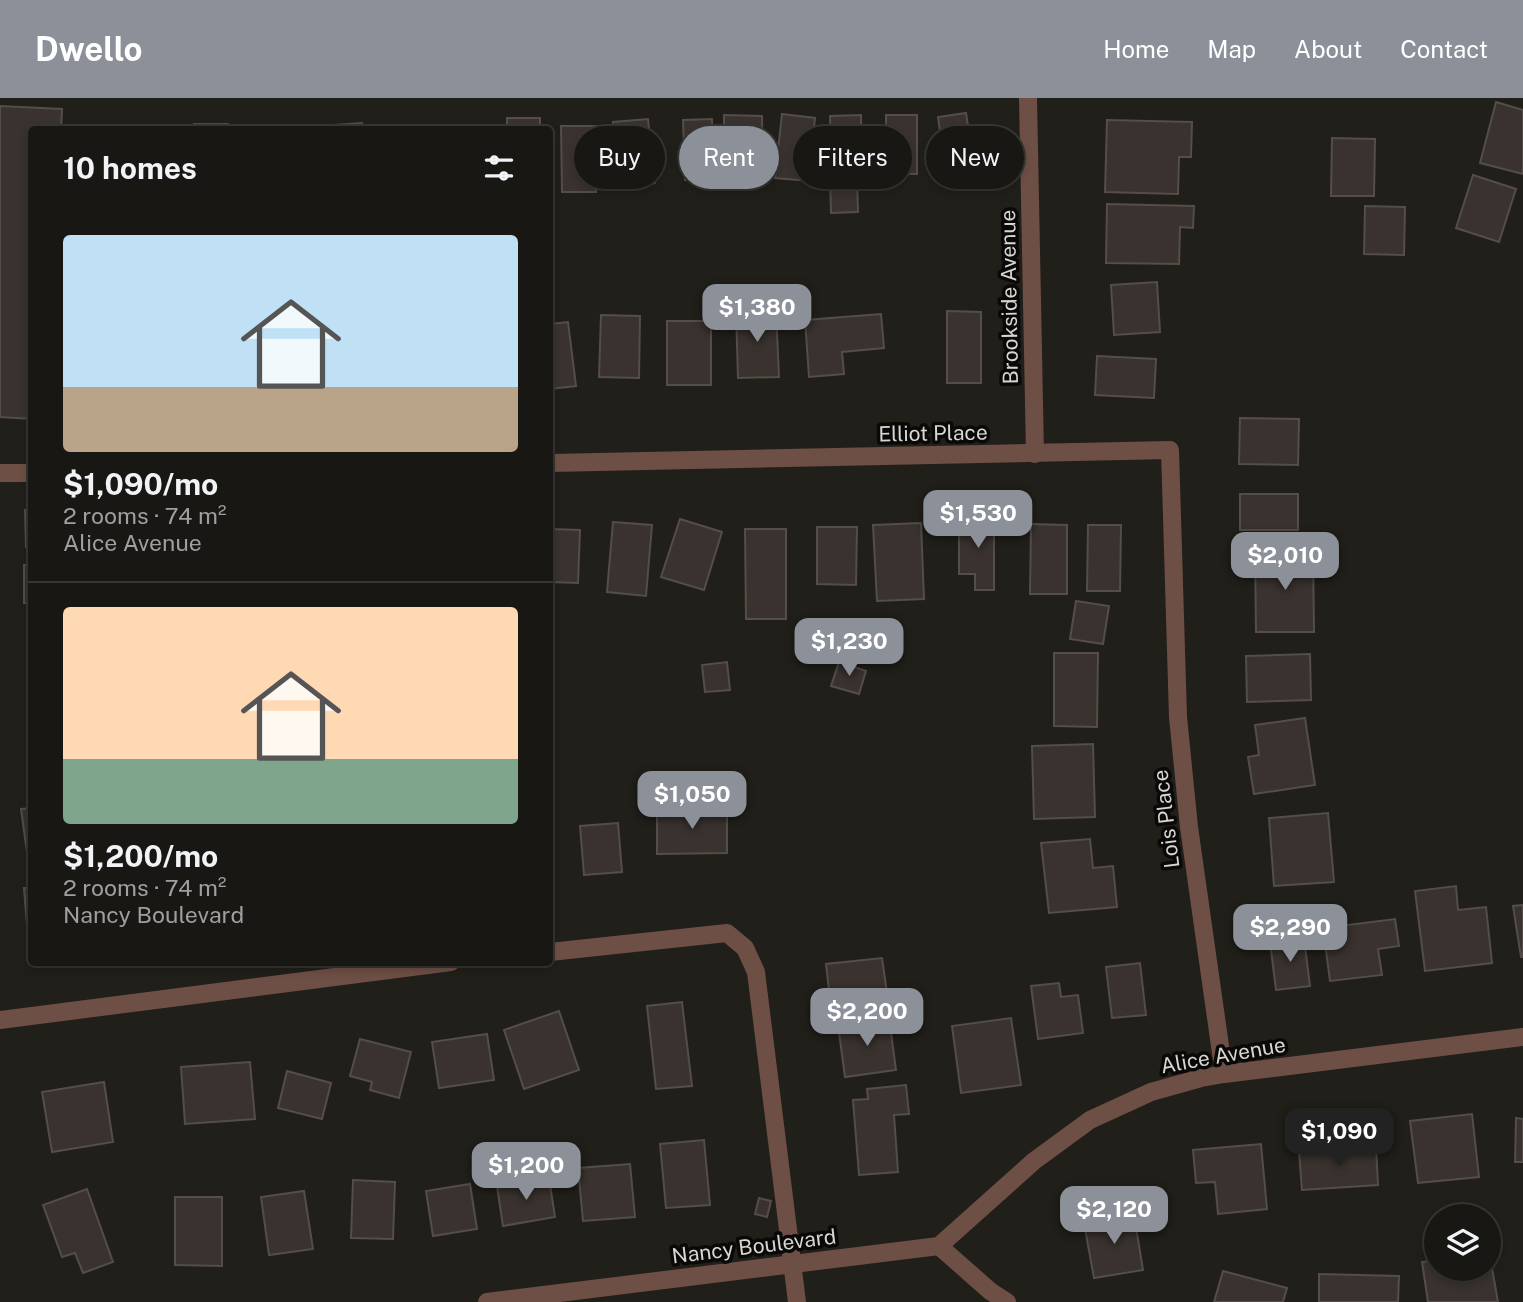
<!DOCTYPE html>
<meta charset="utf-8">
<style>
body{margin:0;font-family:"Public Sans",sans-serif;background:#262421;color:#f1f3f6;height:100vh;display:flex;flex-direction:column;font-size:26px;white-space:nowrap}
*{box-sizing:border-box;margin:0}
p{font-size:23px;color:#9f9fa0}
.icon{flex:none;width:38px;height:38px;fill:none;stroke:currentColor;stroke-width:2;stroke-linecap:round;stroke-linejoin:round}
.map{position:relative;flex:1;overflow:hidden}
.drawer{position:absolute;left:28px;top:28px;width:525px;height:840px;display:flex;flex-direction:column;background:#191713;border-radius:7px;box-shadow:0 4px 10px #0003,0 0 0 2px #373633}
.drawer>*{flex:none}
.hud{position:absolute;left:574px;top:28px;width:665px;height:63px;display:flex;gap:14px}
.buttons{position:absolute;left:1424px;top:1106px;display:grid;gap:14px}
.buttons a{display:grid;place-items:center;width:77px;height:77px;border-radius:50%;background:#191713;box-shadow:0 4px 10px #0003,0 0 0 2px #373633;font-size:35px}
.price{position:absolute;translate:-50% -60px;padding:0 16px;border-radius:14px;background:#8c9099;color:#fff;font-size:23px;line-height:46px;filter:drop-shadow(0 2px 4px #0008)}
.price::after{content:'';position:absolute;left:50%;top:42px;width:21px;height:16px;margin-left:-10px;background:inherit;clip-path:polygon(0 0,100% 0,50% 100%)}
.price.current{background:#222;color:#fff}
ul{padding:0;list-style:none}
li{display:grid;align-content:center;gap:14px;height:371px;padding:0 35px}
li+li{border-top:2px solid #373633}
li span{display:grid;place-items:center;height:217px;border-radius:7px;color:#555}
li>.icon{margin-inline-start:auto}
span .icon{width:126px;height:126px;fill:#fffc;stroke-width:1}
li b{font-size:30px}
h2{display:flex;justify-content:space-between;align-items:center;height:84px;padding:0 35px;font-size:30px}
.tag{padding:0 24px;border-radius:32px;background:#191713;box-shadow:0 4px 10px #0003,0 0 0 2px #373633;font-size:24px;line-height:63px}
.tag.current{background:#8c9099;color:#fff}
header{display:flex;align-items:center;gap:42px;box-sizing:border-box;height:98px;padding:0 35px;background:#8c9099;color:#fff}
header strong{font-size:33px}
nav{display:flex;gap:38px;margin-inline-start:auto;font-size:24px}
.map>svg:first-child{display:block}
</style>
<header>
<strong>Dwello</strong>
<nav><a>Home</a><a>Map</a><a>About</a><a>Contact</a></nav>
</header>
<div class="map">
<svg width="1523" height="1204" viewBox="0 0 1523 1204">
<rect width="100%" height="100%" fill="#211f19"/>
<g fill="#39322e" stroke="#544d49" stroke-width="2">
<path d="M1496 4 1523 12V76L1480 65Z"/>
<path d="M0 8 62 11 61 32H32V321L0 319Z"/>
<path d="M966 15 976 79 947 83 938 19Z"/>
<path d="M782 16 815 20 809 83 775 80Z"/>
<path d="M724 17 762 18 763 83H724Z"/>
<path d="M861 17 862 63 831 64 830 18Z"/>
<rect x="886" y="17" width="31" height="59"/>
<rect x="507" y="20" width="33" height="12"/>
<path d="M648 21 655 85 620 88 613 24Z"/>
<path d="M712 21 713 82H685L683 22Z"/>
<path d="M1107 22 1192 24 1191 59H1179L1178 96 1105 94Z"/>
<path d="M362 25V32H319V28Z"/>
<rect x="194" y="26" width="34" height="6"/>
<path d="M452 27V32H389V28Z"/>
<path d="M561 28H596V94H562Z"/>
<path d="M1332 40 1375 41 1374 98H1331Z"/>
<path d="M1473 77 1516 91 1499 144 1456 130Z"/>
<path d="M857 79 858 114 831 115 830 80Z"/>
<path d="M1107 106 1194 108 1193 130 1180 129 1179 166 1106 165Z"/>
<path d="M1365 108 1405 109 1404 157 1364 156Z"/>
<path d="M1157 184 1160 234 1114 237 1111 187Z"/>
<path d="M776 212 779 279 738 280 736 214Z"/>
<path d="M947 213 981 214V285H947Z"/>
<path d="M881 216 884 250 842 254 844 276 809 279 805 222Z"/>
<path d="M601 217 640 218 639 280 599 279Z"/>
<rect x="667" y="223" width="44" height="64"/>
<path d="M568 224 576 288 550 291V226Z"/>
<path d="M1097 258 1156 261 1154 300 1095 297Z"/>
<path d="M1240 320 1299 321 1298 367 1239 366Z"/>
<rect x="1240" y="396" width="58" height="36"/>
<path d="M25 412H32V449H26Z"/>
<path d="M994 417V492H975V476H959V418Z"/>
<path d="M680 421 722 434 704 492 661 479Z"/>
<path d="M613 424 652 427 646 498 607 494Z"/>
<path d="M921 425 924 501 877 503 873 427Z"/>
<path d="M1031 426 1067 427V496H1030Z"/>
<path d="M1088 427H1121L1120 493H1087Z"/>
<path d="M817 429H857L856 487 817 486Z"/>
<path d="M550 431 580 432 578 485 550 484Z"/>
<path d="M745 431H786V521H746Z"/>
<path d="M1313 453 1314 534H1256L1255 454Z"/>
<rect x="24" y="467" width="8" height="38"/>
<path d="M1076 503 1109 508 1103 546 1070 541Z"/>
<path d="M27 517H32V563H30Z"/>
<path d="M1054 555H1098L1097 629 1054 628Z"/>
<path d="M1310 556 1311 602 1247 604 1246 558Z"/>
<path d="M727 564 730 592 705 594 702 567Z"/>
<path d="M839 564 866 573 859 596 831 588Z"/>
<path d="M1305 620 1315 687 1254 696 1248 659 1259 657 1255 627Z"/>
<path d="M1093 646 1095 719 1034 721 1032 648Z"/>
<path d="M32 710V769H29L21 711Z"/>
<path d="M657 710H727V755L657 756Z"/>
<path d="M1328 715 1334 784 1274 788 1269 720Z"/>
<path d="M618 725 622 774 584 777 580 728Z"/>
<path d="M1090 741 1093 770 1113 768 1117 809 1049 815 1041 745Z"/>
<path d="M1456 788 1458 812 1486 809 1492 865 1425 873 1415 793Z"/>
<path d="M24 790H32V840H28Z"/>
<path d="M1523 807V859H1521L1513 808Z"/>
<path d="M1395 821 1399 848 1378 851 1382 877 1330 883 1323 830Z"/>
<path d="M1304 840 1310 888 1276 892 1270 844Z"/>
<path d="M882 860 888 902 831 910 826 866Z"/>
<path d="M1140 865 1146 917 1112 920 1106 869Z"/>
<path d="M1059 885 1061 899 1078 897 1083 935 1038 941 1031 888Z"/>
<path d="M682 904 692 988 656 991 647 908Z"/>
<path d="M559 913 579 972 524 991 504 932Z"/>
<path d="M889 920 896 972 845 979 838 927Z"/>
<path d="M1011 920 1021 987 961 995 952 928Z"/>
<path d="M487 936 494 982 439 990 432 944Z"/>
<path d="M360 941 411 954 399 1000 370 992 372 984 350 978Z"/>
<path d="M250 964 255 1021 185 1026 181 969Z"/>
<path d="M287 973 331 985 322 1021 278 1010Z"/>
<path d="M104 984 113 1044 52 1054 42 994Z"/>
<path d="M906 987 909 1016 894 1017 898 1074 859 1077 853 1002 868 1001 867 991Z"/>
<path d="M1472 1016 1479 1079 1418 1085 1410 1023Z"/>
<path d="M1516 1020 1523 1021V1064H1515Z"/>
<path d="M704 1042 710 1107 666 1110 660 1046Z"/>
<path d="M1261 1046 1267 1111 1218 1116 1215 1084 1196 1085 1193 1052Z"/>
<path d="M1376 1049 1378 1087 1302 1092 1299 1054Z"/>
<path d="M630 1066 635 1119 583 1123 578 1070Z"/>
<path d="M549 1080 555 1119 503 1128 497 1088Z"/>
<path d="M353 1082 395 1084 393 1141 351 1140Z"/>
<path d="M470 1086 477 1131 433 1138 426 1093Z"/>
<path d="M87 1091 113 1164 83 1175 75 1155 62 1159 43 1107Z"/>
<path d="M304 1093 313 1151 269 1157 261 1099Z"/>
<path d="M175 1099H222V1168L175 1167Z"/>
<path d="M759 1100 771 1103 767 1119 755 1116Z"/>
<path d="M1134 1117 1143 1172 1094 1180 1084 1125Z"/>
<path d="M1489 1153 1498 1204H1428L1422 1164 1437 1162V1171H1489Z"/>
<path d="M1223 1173 1287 1190 1283 1204H1214Z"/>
<path d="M1319 1176 1399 1178 1398 1204H1319Z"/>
</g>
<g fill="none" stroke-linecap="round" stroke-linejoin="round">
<g stroke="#6e4f45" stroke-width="18">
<path d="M1028 0 1035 356"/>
<path d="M550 365 1170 352 1178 619 1189 729 1224 976"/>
<path d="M0 375H32"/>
<path d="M550 854 727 835 745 850 756 874 797 1204"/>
<path d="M0 922 451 864"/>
<path d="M939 1148 1034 1063 1090 1022 1151 994 1201 980 1224 976 1523 939"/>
<path d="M487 1204 939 1148 990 1193 1007 1204"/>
</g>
</g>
<g text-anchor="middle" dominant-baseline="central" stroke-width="7" stroke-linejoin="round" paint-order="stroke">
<g font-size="21" fill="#d7d6d2" stroke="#0a0907">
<text transform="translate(1009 199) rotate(-91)">Brookside Avenue</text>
<text transform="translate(933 335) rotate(-1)">Elliot Place</text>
<text transform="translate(1166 721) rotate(-97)">Lois Place</text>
<text transform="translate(1223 957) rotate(-10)">Alice Avenue</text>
<text transform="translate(754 1148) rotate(-7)">Nancy Boulevard</text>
</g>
</g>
</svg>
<div class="buttons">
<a><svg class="icon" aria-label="layers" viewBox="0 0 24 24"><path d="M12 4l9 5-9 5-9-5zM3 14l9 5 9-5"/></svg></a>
</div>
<b class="price" style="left:757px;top:246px">$1,380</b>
<b class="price" style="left:978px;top:452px">$1,530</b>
<b class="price" style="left:1285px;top:494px">$2,010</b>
<b class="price" style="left:849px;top:580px">$1,230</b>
<b class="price" style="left:692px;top:733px">$1,050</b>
<b class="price" style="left:1290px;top:866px">$2,290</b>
<b class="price" style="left:867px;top:950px">$2,200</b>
<b class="price current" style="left:1339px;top:1070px">$1,090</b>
<b class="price" style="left:526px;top:1104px">$1,200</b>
<b class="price" style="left:1114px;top:1148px">$2,120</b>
<div class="hud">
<a class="tag">Buy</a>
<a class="tag current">Rent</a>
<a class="tag">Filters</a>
<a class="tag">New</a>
</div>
<section class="drawer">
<h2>10 homes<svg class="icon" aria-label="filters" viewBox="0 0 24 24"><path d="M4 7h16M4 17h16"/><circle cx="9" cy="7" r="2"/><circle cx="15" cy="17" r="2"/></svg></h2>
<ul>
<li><span style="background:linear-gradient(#bfe0f5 70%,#b9a48a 0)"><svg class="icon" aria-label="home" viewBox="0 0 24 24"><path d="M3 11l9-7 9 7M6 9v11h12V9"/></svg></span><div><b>$1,090/mo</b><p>2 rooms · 74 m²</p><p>Alice Avenue</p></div></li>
<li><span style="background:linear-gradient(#ffd9b3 70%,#7fa58c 0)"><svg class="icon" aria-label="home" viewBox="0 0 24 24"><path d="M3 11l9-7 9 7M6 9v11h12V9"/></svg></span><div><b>$1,200/mo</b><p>2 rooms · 74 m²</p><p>Nancy Boulevard</p></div></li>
</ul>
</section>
</div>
